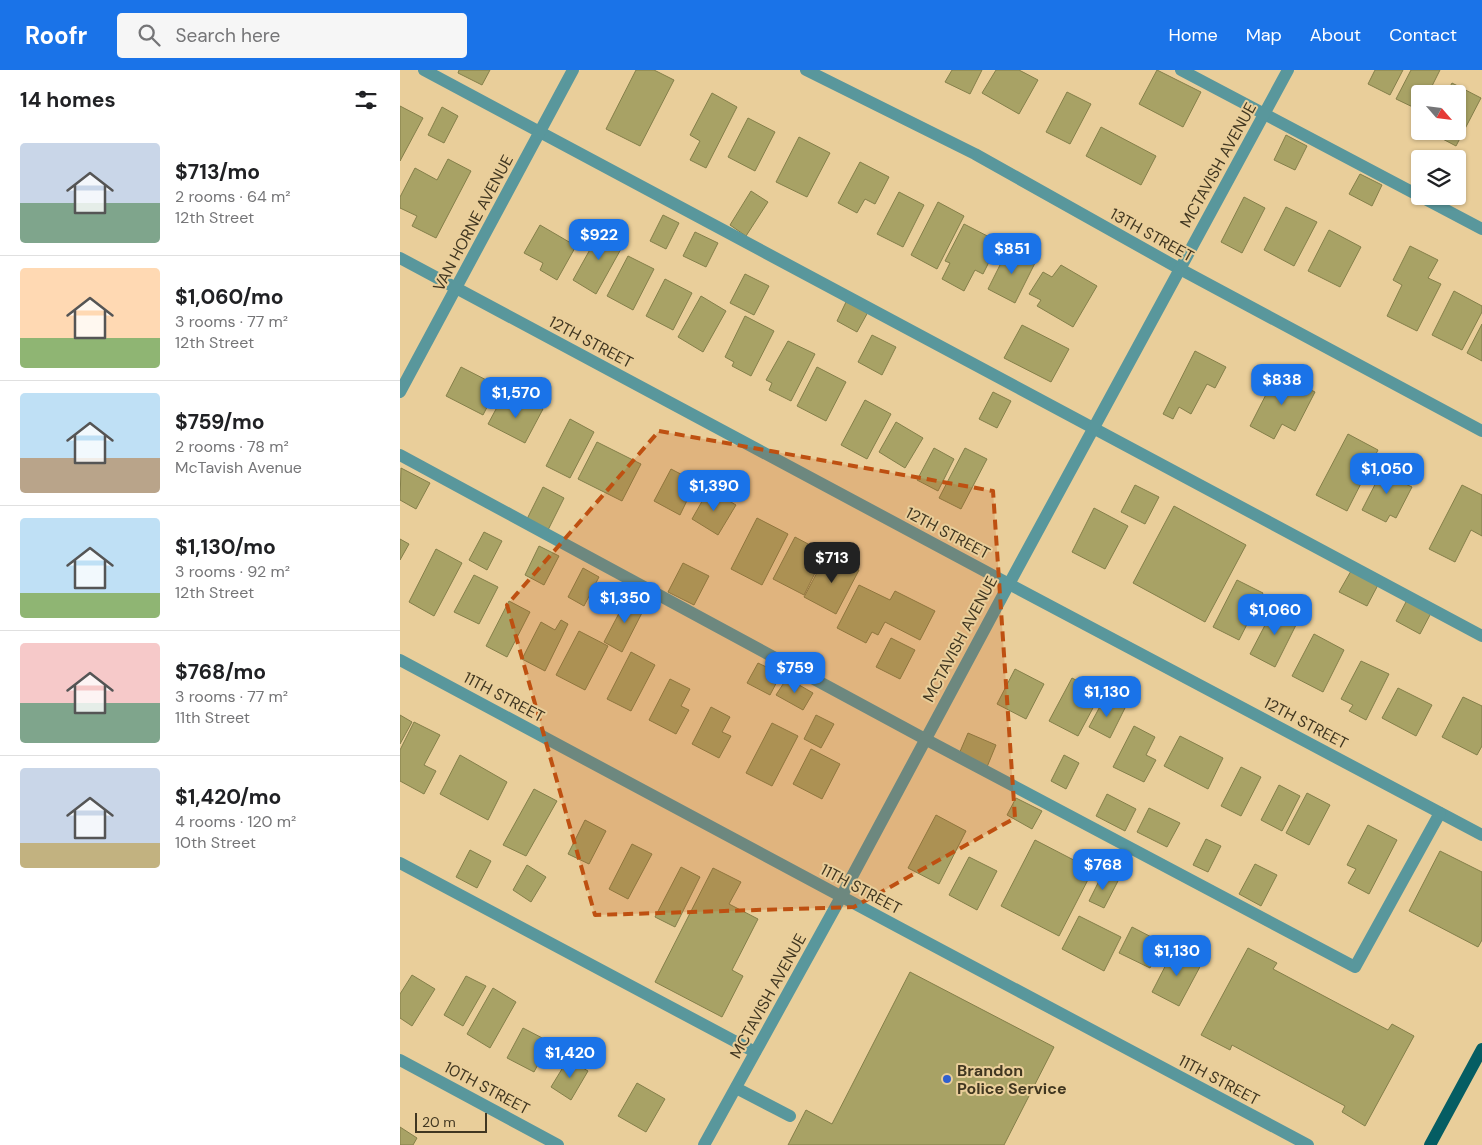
<!DOCTYPE html>
<meta charset="utf-8">
<style>
body{margin:0;font-family:"DM Sans",sans-serif;background:#f6f6f6;color:#202124;height:100vh;display:flex;flex-direction:column;font-size:19px;white-space:nowrap}
*{box-sizing:border-box;margin:0}
p{font-size:16px;color:#757577}
.icon{flex:none;width:28px;height:28px;fill:none;stroke:currentColor;stroke-width:2;stroke-linecap:round;stroke-linejoin:round}
.map{position:relative;flex:1;overflow:hidden}
.details{display:flex;flex-direction:column;background:#fff;width:400px}
.details>*{flex:none}
.needle{width:32px;rotate:118deg}
.tools{position:absolute;left:1011px;top:15px;display:grid;gap:10px}
.tools a{display:grid;place-items:center;width:55px;height:55px;border-radius:5px;background:#fff;box-shadow:0 1px 4px #0004;font-size:25px}
.scale{position:absolute;left:15px;bottom:12px;width:72px;box-sizing:border-box;padding-left:5px;border:2px solid #413721;border-top:0;font-size:14px;line-height:18px;white-space:nowrap;color:#413721;-webkit-text-stroke:4px #e9ce9a;paint-order:stroke}
.price{position:absolute;translate:-50% -42px;padding:0 11px;border-radius:10px;background:#1a73e8;color:#fff;font-size:16px;line-height:32px;filter:drop-shadow(0 1px 2px #0008)}
.price::after{content:'';position:absolute;left:50%;top:30px;width:15px;height:11px;margin-left:-8px;background:inherit;clip-path:polygon(0 0,100% 0,50% 100%)}
.price.current{background:#222;color:#fff}
ul{padding:0;list-style:none}
li{display:flex;align-items:center;gap:15px;height:125px;padding:0 20px}
li+li{border-top:1px solid #e0e0e0}
li span{display:grid;place-items:center;flex:none;width:140px;height:100px;border-radius:5px;color:#555}
li>.icon{margin-inline-start:auto}
span .icon{width:60px;height:60px;fill:#fffc;stroke-width:1}
li b{font-size:21px}
h2{display:flex;justify-content:space-between;align-items:center;height:60px;padding:0 20px;font-size:21px}
header{display:flex;align-items:center;gap:30px;box-sizing:border-box;height:70px;padding:0 25px;background:#1a73e8;color:#fff}
header strong{font-size:24px}
nav{display:flex;gap:28px;margin-inline-start:auto;font-size:18px}
.search{width:350px;height:45px;background:#f6f6f6;display:flex;align-items:center;gap:12px;box-sizing:border-box;padding:0 18px;border-radius:5px;color:#757577;font-size:19px}
main{display:flex;flex:1;min-height:0}
.map>svg:first-child{display:block}
</style>
<header>
<strong>Roofr</strong>
<div class="search"><svg class="icon" aria-label="search" viewBox="0 0 24 24"><circle cx="10" cy="10" r="6"/><path d="M15 15l6 6"/></svg>Search here</div>
<nav><a>Home</a><a>Map</a><a>About</a><a>Contact</a></nav>
</header>
<main>
<section class="details">
<h2>14 homes<svg class="icon" aria-label="filters" viewBox="0 0 24 24"><path d="M4 7h16M4 17h16"/><circle cx="9" cy="7" r="2"/><circle cx="15" cy="17" r="2"/></svg></h2>
<ul>
<li><span style="background:linear-gradient(#c9d6e8 60%,#7fa58c 0)"><svg class="icon" aria-label="home" viewBox="0 0 24 24"><path d="M3 11l9-7 9 7M6 9v11h12V9"/></svg></span><div><b>$713/mo</b><p>2 rooms · 64 m²</p><p>12th Street</p></div></li>
<li><span style="background:linear-gradient(#ffd9b3 70%,#8fb573 0)"><svg class="icon" aria-label="home" viewBox="0 0 24 24"><path d="M3 11l9-7 9 7M6 9v11h12V9"/></svg></span><div><b>$1,060/mo</b><p>3 rooms · 77 m²</p><p>12th Street</p></div></li>
<li><span style="background:linear-gradient(#bfe0f5 65%,#b9a48a 0)"><svg class="icon" aria-label="home" viewBox="0 0 24 24"><path d="M3 11l9-7 9 7M6 9v11h12V9"/></svg></span><div><b>$759/mo</b><p>2 rooms · 78 m²</p><p>McTavish Avenue</p></div></li>
<li><span style="background:linear-gradient(#bfe0f5 75%,#8fb573 0)"><svg class="icon" aria-label="home" viewBox="0 0 24 24"><path d="M3 11l9-7 9 7M6 9v11h12V9"/></svg></span><div><b>$1,130/mo</b><p>3 rooms · 92 m²</p><p>12th Street</p></div></li>
<li><span style="background:linear-gradient(#f6c9c9 60%,#7fa58c 0)"><svg class="icon" aria-label="home" viewBox="0 0 24 24"><path d="M3 11l9-7 9 7M6 9v11h12V9"/></svg></span><div><b>$768/mo</b><p>3 rooms · 77 m²</p><p>11th Street</p></div></li>
<li><span style="background:linear-gradient(#c9d6e8 75%,#c2b280 0)"><svg class="icon" aria-label="home" viewBox="0 0 24 24"><path d="M3 11l9-7 9 7M6 9v11h12V9"/></svg></span><div><b>$1,420/mo</b><p>4 rooms · 120 m²</p><p>10th Street</p></div></li>
</ul>
</section>
<div class="map">
<svg width="1082" height="1075" viewBox="0 0 1082 1075">
<rect width="100%" height="100%" fill="#e9ce9a"/>
<g fill="#a8a265" stroke="#847f4a">
<path d="M59 0H90L82 15 58 3Z"/>
<path d="M236 0H254L274 10 240 76 206 59Z"/>
<path d="M552 0H582L570 24 545 12Z"/>
<path d="M596 0H619L638 10 619 44 582 23Z"/>
<path d="M757 0 801 22 783 57 739 34Z"/>
<path d="M975 0H1003L990 25 968 14Z"/>
<path d="M1011 0H1040L1028 24H1020L1019 40 996 29Z"/>
<path d="M1052 13 1081 28 1056 76 1037 66 1039 61H1058V24H1046Z"/>
<path d="M667 22 691 34 670 74 646 62Z"/>
<path d="M312 23 337 37 306 98 290 90 300 71 290 65Z"/>
<path d="M0 36 23 48 0 91Z"/>
<path d="M42 37 58 46 44 73 28 65Z"/>
<path d="M348 48 375 62 355 101 328 87Z"/>
<path d="M701 57 756 86 741 115 686 86Z"/>
<path d="M886 65 907 76 895 100 874 90Z"/>
<path d="M399 67 430 83 407 127 376 112Z"/>
<path d="M48 89 71 101 36 168 12 156 17 146 0 138V127L15 98 37 110Z"/>
<path d="M460 92 489 107 475 134 465 129 457 143 438 133Z"/>
<path d="M960 104 982 115 972 136 949 124Z"/>
<path d="M351 121 368 132 346 166 330 155Z"/>
<path d="M499 122 524 135 503 177 477 164Z"/>
<path d="M1036 126H1054L1050 134Z"/>
<path d="M844 127 865 138 842 183 821 172Z"/>
<path d="M538 132 564 146 537 199 511 185Z"/>
<path d="M886 137 917 152 894 196 864 180Z"/>
<path d="M263 145 279 153 266 179 250 171Z"/>
<path d="M564 154 599 172 583 204 575 200 564 221 542 209 550 193 545 191Z"/>
<path d="M140 155 176 176 157 210 140 200 143 193 124 183Z"/>
<path d="M202 158 226 170 196 224 173 210Z"/>
<path d="M929 160 961 177 940 217 908 201Z"/>
<path d="M295 162 318 173 306 197 283 186Z"/>
<path d="M1010 176 1038 190 1028 208 1041 214 1017 261 987 246 1002 215 993 210Z"/>
<path d="M609 177 636 191 615 233 588 219Z"/>
<path d="M228 186 254 199 233 240 207 226Z"/>
<path d="M661 195 697 216 673 257 637 236 641 230 629 224 643 202 652 207Z"/>
<path d="M345 204 369 216 354 245 330 233Z"/>
<path d="M265 209 292 223 273 260 246 246Z"/>
<path d="M1054 221 1082 236V242L1062 280 1032 265Z"/>
<path d="M301 226 326 241 303 282 278 267Z"/>
<path d="M446 232 468 242 457 262 437 251Z"/>
<path d="M345 246 374 261 351 306 332 296 334 292 325 287Z"/>
<path d="M1082 254V291L1067 283Z"/>
<path d="M622 255 669 279 651 312 604 288Z"/>
<path d="M472 265 496 277 482 305 458 292Z"/>
<path d="M388 271 415 284 391 331 369 320 372 313 366 310Z"/>
<path d="M795 281 826 297 815 318 807 314 791 344 779 337 773 349 763 344Z"/>
<path d="M61 297 98 316 83 345 46 326Z"/>
<path d="M417 297 446 312 426 351 397 336Z"/>
<path d="M877 303 915 322 895 361 882 354 874 369 850 356Z"/>
<path d="M593 322 611 331 597 358 579 349Z"/>
<path d="M102 328 121 338 125 330 143 339 125 373 88 354Z"/>
<path d="M465 330 491 344 467 389 441 375Z"/>
<path d="M170 349 194 362 170 408 146 396Z"/>
<path d="M496 352 523 368 505 398 479 382Z"/>
<path d="M948 364 978 380 947 441 916 425Z"/>
<path d="M197 372 241 394 222 431 178 409Z"/>
<path d="M534 378 554 389 538 421 517 410Z"/>
<path d="M565 378 587 389 561 439 539 428Z"/>
<path d="M986 393 1003 403 999 411 1012 417 996 448 990 445 986 452 962 440Z"/>
<path d="M1 398 30 413 16 439 0 430Z"/>
<path d="M271 399 296 412 280 445 254 431Z"/>
<path d="M735 415 759 427 745 454 721 442Z"/>
<path d="M1062 415 1082 425V466L1071 460 1055 492 1029 479Z"/>
<path d="M143 417 164 428 148 460 127 449Z"/>
<path d="M309 419 336 435 318 465 292 449Z"/>
<path d="M774 436 846 475 805 552 733 513Z"/>
<path d="M694 438 728 456 705 499 672 482Z"/>
<path d="M357 448 388 464 362 515 331 499Z"/>
<path d="M84 462 102 471 87 500 69 490Z"/>
<path d="M395 467 425 483 404 525 373 509Z"/>
<path d="M0 469 9 474 0 490Z"/>
<path d="M139 476 159 486 144 515 125 505Z"/>
<path d="M36 479 62 493 34 546 9 532Z"/>
<path d="M427 484 459 500 436 544 404 527Z"/>
<path d="M283 493 309 506 294 535 268 522Z"/>
<path d="M183 498 199 507 184 536 168 527Z"/>
<path d="M951 501 978 515 967 536 939 522Z"/>
<path d="M74 505 98 517 79 554 54 542Z"/>
<path d="M837 510 863 523 839 570 813 557Z"/>
<path d="M459 515 490 530 495 521 535 541 520 570 485 552 478 565 472 562 466 573 437 558Z"/>
<path d="M228 526 246 535 222 582 204 572Z"/>
<path d="M1007 530 1031 543 1020 564 996 551Z"/>
<path d="M109 531 130 542 107 587 86 576Z"/>
<path d="M876 534 900 547 875 597 850 584Z"/>
<path d="M161 550 168 554 145 601 122 589 141 552 155 560Z"/>
<path d="M179 561 208 576 185 620 156 605Z"/>
<path d="M914 564 944 580 923 622 892 606Z"/>
<path d="M491 568 515 580 500 609 476 597Z"/>
<path d="M231 582 255 595 231 641 207 629Z"/>
<path d="M961 591 989 604 966 650 949 641 953 635 941 629Z"/>
<path d="M358 593 381 604 370 625 347 613Z"/>
<path d="M615 599 644 614 626 649 597 634Z"/>
<path d="M387 608 413 623 403 640 376 625Z"/>
<path d="M672 608 701 623 678 666 649 651Z"/>
<path d="M270 609 290 619 281 636 289 640 276 664 249 650Z"/>
<path d="M998 618 1032 635 1016 666 982 648Z"/>
<path d="M705 627 725 638 710 668 689 657Z"/>
<path d="M1063 627 1082 636V676L1077 685 1042 667Z"/>
<path d="M311 637 330 647 322 662 331 666 319 688 292 674Z"/>
<path d="M0 645 12 652 0 674Z"/>
<path d="M416 645 434 654 421 678 404 669Z"/>
<path d="M14 652 40 665 24 695 36 701 24 724 0 711V680Z"/>
<path d="M372 653 398 666 372 716 346 703Z"/>
<path d="M734 656 755 667 746 685 756 690 744 712 713 697Z"/>
<path d="M568 663 596 675 587 697 559 684Z"/>
<path d="M780 666 823 688 808 719 764 696Z"/>
<path d="M411 679 440 694 422 729 393 714Z"/>
<path d="M60 685 107 712 88 750 40 724Z"/>
<path d="M664 685 679 693 666 719 651 711Z"/>
<path d="M841 697 861 707 841 746 821 736Z"/>
<path d="M879 715 900 726 882 761 861 750Z"/>
<path d="M134 719 157 731 126 786 103 775Z"/>
<path d="M907 723 930 735 909 775 886 763Z"/>
<path d="M707 724 736 739 725 761 696 746Z"/>
<path d="M616 728 642 741 632 759 607 745Z"/>
<path d="M749 738 780 753 767 777 737 762Z"/>
<path d="M536 745 566 761 539 814 508 798Z"/>
<path d="M185 750 206 761 189 794 168 784Z"/>
<path d="M968 755 997 770 969 824 948 813 956 799 947 795Z"/>
<path d="M806 769 821 776 808 802 793 795Z"/>
<path d="M635 770 693 800 659 866 601 836Z"/>
<path d="M232 774 252 784 228 829 209 819Z"/>
<path d="M70 780 91 791 77 818 56 807Z"/>
<path d="M1040 781 1082 802V870L1078 877 1009 841Z"/>
<path d="M569 787 597 801 577 840 549 825Z"/>
<path d="M855 794 877 805 861 836 839 824Z"/>
<path d="M127 795 146 807 131 832 113 820Z"/>
<path d="M281 797 300 807 275 857 255 847Z"/>
<path d="M313 798 341 812 329 834 358 849 332 900 343 906 322 947 255 912Z"/>
<path d="M703 803 718 811 704 838 689 831Z"/>
<path d="M679 846 721 867 704 901 662 879Z"/>
<path d="M732 857 763 873 750 898 719 883Z"/>
<path d="M848 878 877 893 873 899 988 960 992 954 1014 966 965 1056 942 1042 945 1036 832 975 830 980 801 965Z"/>
<path d="M774 879 802 893 779 936 752 922Z"/>
<path d="M510 902 654 977 604 1075H388L406 1040 432 1054Z"/>
<path d="M12 905 35 919 12 956 0 948V924Z"/>
<path d="M66 906 86 916 63 956 44 945Z"/>
<path d="M93 918 116 932 90 978 67 964Z"/>
<path d="M123 958 150 972 134 1002 107 988Z"/>
<path d="M168 989 188 1001 171 1030 151 1017Z"/>
<path d="M237 1013 265 1029 246 1062 218 1046Z"/>
<path d="M0 1057 17 1068 13 1075H0Z"/>
</g>
<g fill="none" stroke-linecap="round" stroke-linejoin="round">
<g stroke="#59979c" stroke-width="12">
<path d="M24 0 1082 566"/>
<path d="M406 0 575 84 780 199 1082 361"/>
<path d="M781 0 1082 159"/>
<path d="M0 188 609 514 1082 765"/>
<path d="M0 322 173 0"/>
<path d="M0 385 525 669 955 897 1040 743"/>
<path d="M0 590 502 859 908 1075"/>
<path d="M0 793 355 982"/>
<path d="M0 990 158 1075"/>
<path d="M336 1018 390 1046"/>
<path d="M304 1075 441 827 609 514 888 0"/>
</g>
<path stroke="#055d63" stroke-width="12" d="M1030 1075 1082 979"/>
</g>
<path fill="#be5011" fill-opacity="0.2" stroke="#be5011" stroke-width="4" stroke-dasharray="10 6" stroke-linejoin="round" d="M259 361 593 421 615 748 454 837 195 845 107 535Z"/>
<circle fill="#2f60cf" stroke="#e9ce9a" stroke-width="2" cx="547" cy="1009" r="5"/>
<g text-anchor="middle" dominant-baseline="central" stroke-width="4" stroke-linejoin="round" paint-order="stroke">
<g font-size="16" fill="#413721" stroke="#e9ce9a">
<text transform="translate(818 95) rotate(-61)">MCTAVISH AVENUE</text>
<text transform="translate(73 153) rotate(-62)">VAN HORNE AVENUE</text>
<text transform="translate(752 165) rotate(29)">13TH STREET</text>
<text transform="translate(191 272) rotate(28)">12TH STREET</text>
<text transform="translate(548 463) rotate(28)">12TH STREET</text>
<text transform="translate(560 569) rotate(-62)">MCTAVISH AVENUE</text>
<text transform="translate(104 627) rotate(28)">11TH STREET</text>
<text transform="translate(906 653) rotate(28)">12TH STREET</text>
<text transform="translate(461 819) rotate(28)">11TH STREET</text>
<text transform="translate(368 926) rotate(-61)">MCTAVISH AVENUE</text>
<text transform="translate(819 1010) rotate(28)">11TH STREET</text>
<text transform="translate(87 1018) rotate(28)">10TH STREET</text>
</g>
<g font-size="16" font-weight="bold" fill="#413721" stroke="#e9ce9a" text-anchor="start">
<text x="557" y="1000">Brandon<tspan x="557" dy="18">Police Service</tspan></text>
</g>
</g>
</svg>
<div class="tools">
<a><svg class="needle" viewBox="-14 -14 28 28"><path d="M0-13l5 13h-10z" fill="#e53935"/><path d="M0 13l5-13h-10z" fill="#757577"/></svg></a>
<a><svg class="icon" aria-label="layers" viewBox="0 0 24 24"><path d="M12 4l9 5-9 5-9-5zM3 14l9 5 9-5"/></svg></a>
</div>
<div class="scale">20 m</div>
<b class="price" style="left:199px;top:191px">$922</b>
<b class="price" style="left:612px;top:205px">$851</b>
<b class="price" style="left:882px;top:336px">$838</b>
<b class="price" style="left:116px;top:349px">$1,570</b>
<b class="price" style="left:987px;top:425px">$1,050</b>
<b class="price" style="left:314px;top:442px">$1,390</b>
<b class="price current" style="left:432px;top:514px">$713</b>
<b class="price" style="left:225px;top:554px">$1,350</b>
<b class="price" style="left:875px;top:566px">$1,060</b>
<b class="price" style="left:395px;top:624px">$759</b>
<b class="price" style="left:707px;top:648px">$1,130</b>
<b class="price" style="left:703px;top:821px">$768</b>
<b class="price" style="left:777px;top:907px">$1,130</b>
<b class="price" style="left:170px;top:1009px">$1,420</b>
</div>
</main>
